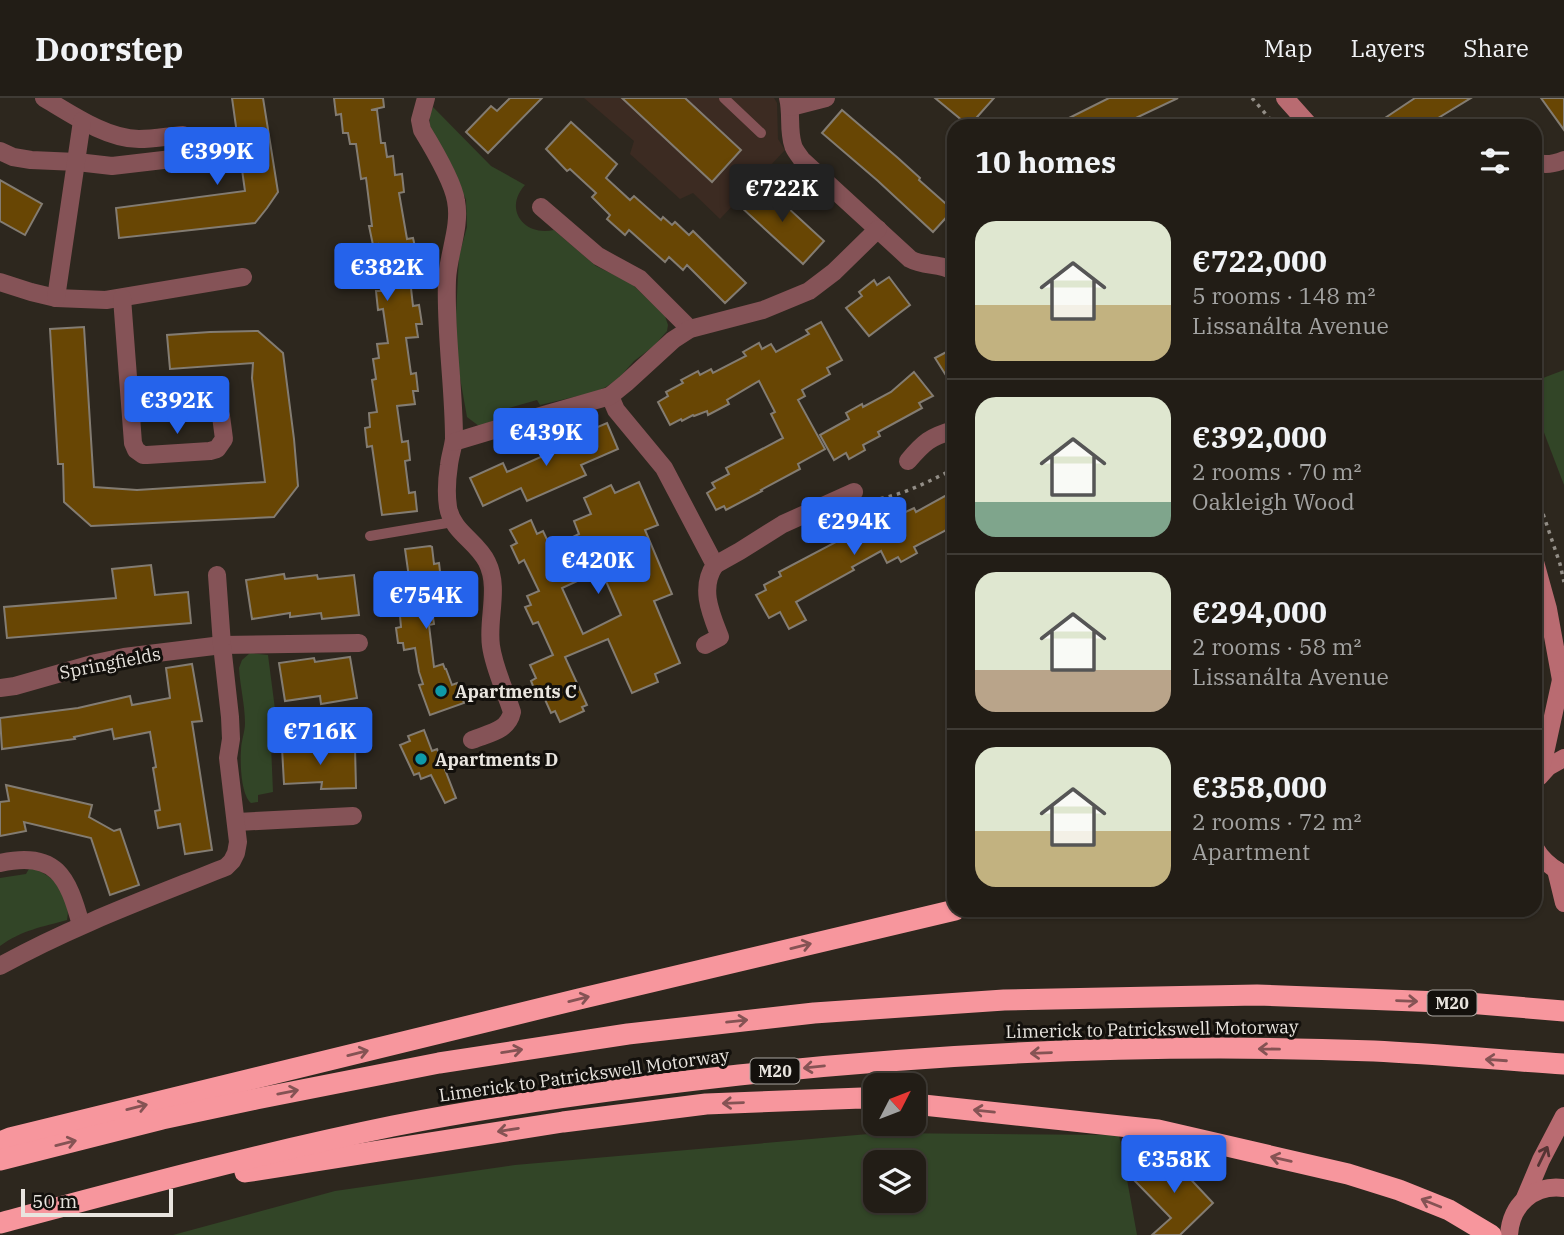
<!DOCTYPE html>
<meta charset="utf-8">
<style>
body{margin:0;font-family:"IBM Plex Serif",serif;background:#2a261f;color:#f1f3f6;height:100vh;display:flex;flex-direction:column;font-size:26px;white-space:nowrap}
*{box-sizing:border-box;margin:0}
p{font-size:23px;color:#a2a2a1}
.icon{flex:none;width:38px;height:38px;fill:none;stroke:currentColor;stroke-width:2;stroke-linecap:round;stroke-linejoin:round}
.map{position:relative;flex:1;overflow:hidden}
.sheet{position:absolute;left:947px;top:21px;width:595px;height:798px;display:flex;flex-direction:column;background:#221d16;border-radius:21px;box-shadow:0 2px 5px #0004,0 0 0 2px #3f3b35}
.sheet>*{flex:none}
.needle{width:46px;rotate:48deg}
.controls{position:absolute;left:863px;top:975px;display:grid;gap:14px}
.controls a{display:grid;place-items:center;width:63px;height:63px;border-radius:14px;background:#221d16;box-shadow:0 2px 5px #0004,0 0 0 2px #3f3b35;font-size:35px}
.scale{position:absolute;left:21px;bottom:18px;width:152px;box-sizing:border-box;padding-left:7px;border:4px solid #e9e5df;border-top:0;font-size:19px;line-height:24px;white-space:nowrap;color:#e9e5df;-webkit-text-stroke:5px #13100c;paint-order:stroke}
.price{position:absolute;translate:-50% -60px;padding:0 16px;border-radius:7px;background:#2563eb;color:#fff;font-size:23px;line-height:46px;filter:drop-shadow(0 2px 4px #0008)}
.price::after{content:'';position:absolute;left:50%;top:42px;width:21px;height:16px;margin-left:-10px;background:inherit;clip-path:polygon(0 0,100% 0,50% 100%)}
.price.on{background:#222;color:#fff}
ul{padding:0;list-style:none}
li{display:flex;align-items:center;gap:21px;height:175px;padding:0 28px}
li+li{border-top:2px solid #3f3b35}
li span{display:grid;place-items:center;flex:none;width:196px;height:140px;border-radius:21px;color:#555}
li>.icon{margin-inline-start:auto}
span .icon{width:84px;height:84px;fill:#fffc;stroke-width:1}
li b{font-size:30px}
h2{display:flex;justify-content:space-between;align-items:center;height:84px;padding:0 28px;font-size:30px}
header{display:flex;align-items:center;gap:42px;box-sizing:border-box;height:98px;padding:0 35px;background:#221d16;border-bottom:2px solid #3f3b35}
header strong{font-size:33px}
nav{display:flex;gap:38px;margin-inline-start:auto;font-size:24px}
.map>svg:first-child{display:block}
</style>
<header>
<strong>Doorstep</strong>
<nav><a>Map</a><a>Layers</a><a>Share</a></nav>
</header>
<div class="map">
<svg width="1564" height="1137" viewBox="0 0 1564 1137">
<rect width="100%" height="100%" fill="#2d271e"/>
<path fill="#3c2b22" d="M584 0H774L777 5 778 41 785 52 720 121 693 95 680 101 630 56 634 43Z"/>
<g fill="#324527" fill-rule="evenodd">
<path d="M433 9 491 68 525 87C503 111 524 139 554 132L596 168 631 185 665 218 668 227 667 233 654 248 634 263 619 280 606 289 595 294 540 307 537 302 495 314V322L479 328 467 319 457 263 456 217 459 158 467 129 466 102 455 76 430 29V17Z"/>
<path d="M1564 272V387L1535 311V283Z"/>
<path d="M250 555 268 557 276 619 271 647 273 694 258 697V704L251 705C241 697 240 665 241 652 241 643 245 634 245 625 245 607 240 588 239 570L242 562Z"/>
<path d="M30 769C53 777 73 796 67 822 42 829 22 832 0 848V780L26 776Z"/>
<path d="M880 1035 1119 1037 1137 1137H173L335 1093 515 1067ZM875 1064H914V1102H875Z"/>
</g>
<g fill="#684604" stroke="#837c72" stroke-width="2" fill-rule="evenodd">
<path d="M232 0H263L278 94 267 110 255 125 119 140 116 110 245 93Z"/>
<path d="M334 0H383L384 9 371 12H377L381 45H385L387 59 393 58 395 77 402 76 404 94 399 95 407 141 413 140 417 158 411 159 414 171 409 172 413 208 419 207 422 226H416L418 239 406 240 411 276 416 275 418 293H413L415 306 397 308 402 344 408 343 410 362 405 363 409 395 415 394 417 413 382 417 372 348 367 349 365 330 370 329 369 315 377 314 372 282 376 281 373 261 379 260 377 246 388 245 383 211 378 212 376 193H382L380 179 384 178 378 146 373 147 369 128H372L366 80 361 81 356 46H350L348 35H343L341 16 336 17Z"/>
<path d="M510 0H542L488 55 466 34 491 8 497 13Z"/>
<path d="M622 0H685L741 52 712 84Z"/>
<path d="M935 0H994L969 28Z"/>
<path d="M1109 0H1178L1119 28H1053Z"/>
<path d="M1415 0H1471L1425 28H1373Z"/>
<path d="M1541 0H1564V32Z"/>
<path d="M842 12 898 60 920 80 919 82 953 112 933 134 878 83 822 35Z"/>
<path d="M571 24 617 66 606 80 630 102 634 98 661 122 663 119 672 127 675 124 689 137 693 133 746 185 725 205 687 167 683 172 669 159 665 164 629 132 625 137 607 121 610 117 592 99 596 95 570 71 567 73 546 51Z"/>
<path d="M0 82 42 106 25 137 0 123Z"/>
<path d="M762 86 824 143 803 166 741 109Z"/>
<path d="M889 179 910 207 869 238 846 210 862 198 859 194 874 182 877 187Z"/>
<path d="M821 224 842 262 827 270 830 276 802 292 805 298 798 302 825 351 798 366 800 371 761 392 762 393 726 412 724 408 716 412 707 395 715 390 712 385 729 376 726 370 783 340 771 316 775 314 759 283 727 302 729 306 708 317 707 313 694 318 693 317 682 323 681 321 670 327 658 304 668 298 666 294 683 285 681 282 698 273 700 277 711 271 713 275 746 258 743 254 759 245 762 251 771 246 776 254 809 236 806 232Z"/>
<path d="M84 229 94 389 137 392 265 384 252 280 253 265 170 271 167 237 210 234 258 233 283 255 294 341 298 388 274 419 91 428 64 404 63 366H58L50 231Z"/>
<path d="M954 250V290L935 260Z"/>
<path d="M914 274 933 298 919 305 922 310 878 334 880 338 863 347 865 352 849 361 846 355 834 362 820 337 849 321 846 315 862 306 863 309 891 294Z"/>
<path d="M607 325 618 351 581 367 586 377 527 403 521 390 483 408 470 380 503 365 507 374 543 358 540 352 558 345V346Z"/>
<path d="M639 384 658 427 645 432 672 496 654 503 680 565 655 576 658 584 632 595 608 541 565 559 587 607 582 609 584 613 560 624 555 613 551 615 543 597 538 600 531 583 536 580 530 567 553 557 538 524 533 526 525 509 531 507 527 498 539 493 524 462 519 465 511 448 517 445 510 432 531 422 537 436 543 433 551 450 579 436 574 423 591 416 584 400 611 387 615 395ZM601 472 621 517 583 536 562 490Z"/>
<path d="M954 393V428L914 449 917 455 901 464 898 459 887 465 881 453 852 469 854 472 796 504 806 522 789 531 780 514 769 520 756 497 766 492 764 487 781 478 779 474 838 443 836 440 853 431 855 435 865 429 871 439 900 423 897 418 914 410 916 414Z"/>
<path d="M430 448 432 449 434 466 439 465 442 490 429 492 434 526 429 527 434 569 443 566 445 571H446L452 587 457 585 464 605 430 617 419 587 423 586 419 574 415 550 404 552 403 545H398L396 530 401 529 400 518 405 517 404 509 413 508 405 451Z"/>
<path d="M151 467 155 497 188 494 191 525 7 540 4 509 116 500 112 471Z"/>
<path d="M284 476 285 481 317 477 318 481 354 477 359 517 322 521 321 515 290 519V515L252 521 246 482Z"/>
<path d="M350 559 357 600 321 606 320 598 285 603 279 565 314 560 315 564Z"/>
<path d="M192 566 202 623 192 624 212 752 185 756 180 726 158 730 155 713 160 712 153 670 156 669 150 634 114 641 112 631 74 639 75 641 2 651 0 620 78 610 130 598 132 607 170 600 166 570Z"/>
<path d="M424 632 432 653 437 651 456 700 445 705 431 677 421 681 419 675 414 677 400 647 410 643 408 638Z"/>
<path d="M320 648V651L355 650 356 690 321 691 322 684 284 686 282 650Z"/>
<path d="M6 687 92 707 89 719 114 733 120 731 139 787 110 797 91 740 24 724 26 733 0 738V704L9 703Z"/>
<path d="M1168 1054 1182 1070 1181 1071 1213 1105 1180 1137H1152L1171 1120 1135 1083Z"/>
</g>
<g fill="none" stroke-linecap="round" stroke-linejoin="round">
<g stroke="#938e87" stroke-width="3.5" stroke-dasharray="3.5 5" stroke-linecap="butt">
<path d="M1252 0 1276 28"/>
<path d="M1535 392 1560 466 1564 484"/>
<path d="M872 402C902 398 927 384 954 371"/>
</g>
<g stroke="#855357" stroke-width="10">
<path d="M724 0 761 35"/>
<path d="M370 438 453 424"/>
</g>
<g stroke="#855357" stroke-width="18">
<path d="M426 0 420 22 422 32C433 50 453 83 456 103 461 129 448 156 447 182 445 235 454 288 454 341 453 350 450 358 449 367 447 380 446 396 448 409 452 434 477 443 487 464 500 490 487 521 491 548 494 570 505 592 512 614 508 633 489 635 472 642"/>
<path d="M788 0C792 15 788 32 793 47 794 52 799 57 802 62L910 161C924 169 942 165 954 174"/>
<path d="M791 9 826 0"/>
<path d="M0 53 13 59 31 62 77 64 112 68 189 59 183 37C169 38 154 41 139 41 107 41 71 16 44 0"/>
<path d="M1535 64C1545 68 1554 66 1564 62"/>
<path d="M541 109 598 158 640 181 690 231"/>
<path d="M0 184 31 194 56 200 106 202 243 179"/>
<path d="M56 200 82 23"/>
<path d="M122 200 133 345 136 352 143 357H147L210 353 217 351 224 341 221 318 212 310 204 309 131 316"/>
<path d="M610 298 616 312 664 370 715 467C699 490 711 516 720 539L705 547"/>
<path d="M454 344 533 320 610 298 626 285 673 242 690 231 763 212 809 193 834 174 878 131"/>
<path d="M908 363C924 344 930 339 954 332"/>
<path d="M715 467 740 453 783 426 854 394"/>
<path d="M0 590 15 588 96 565 124 559 222 547 359 545"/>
<path d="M237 724 353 718"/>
<path d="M0 765C56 752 68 779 81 827"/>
<path d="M0 868C72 828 149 800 226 769L232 763 236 755 238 744 228 660 231 641 230 619 222 547 217 477"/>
</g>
<g stroke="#b96b71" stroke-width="18">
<path d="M1285 0 1310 28"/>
<path d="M1535 464 1548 511 1561 582 1564 589"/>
<path d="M1539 679 1548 669 1564 660"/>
<path d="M1536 682 1545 655 1561 582"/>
<path d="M1535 750C1542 762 1551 770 1564 776"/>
<path d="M1556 772 1564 805"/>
<path d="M1525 1100 1541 1062 1564 1018"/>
<path d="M1509 1137C1511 1107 1533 1086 1564 1090"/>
</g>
<g stroke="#f7969d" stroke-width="21">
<path d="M914 1006 1158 1032 1348 1076 1399 1092 1449 1112 1491 1137"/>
<path d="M0 1044 10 1040 579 901 955 812"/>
<path d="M0 1062 162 1021 256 1001 439 965 628 936 814 915 1004 902 1257 897 1468 905 1564 913"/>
<path d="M245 1074 563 1024 706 1006 862 1000 875 1002"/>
<path d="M0 1125C131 1090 261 1055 393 1028 507 1005 624 990 739 977 949 954 1162 945 1374 953 1437 956 1501 962 1564 966"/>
</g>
</g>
<defs><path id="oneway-shaft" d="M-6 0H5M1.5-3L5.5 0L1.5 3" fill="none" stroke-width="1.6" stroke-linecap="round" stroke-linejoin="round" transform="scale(1.75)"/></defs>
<g stroke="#855354">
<use href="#oneway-shaft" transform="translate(801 848) rotate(-14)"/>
<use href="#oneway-shaft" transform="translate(579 901) rotate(-14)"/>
<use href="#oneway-shaft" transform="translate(1407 903) rotate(2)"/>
<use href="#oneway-shaft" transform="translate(737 923) rotate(-6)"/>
<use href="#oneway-shaft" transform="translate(1269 951) rotate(-179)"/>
<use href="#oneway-shaft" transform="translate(512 953) rotate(-9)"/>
<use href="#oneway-shaft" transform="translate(358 955) rotate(-14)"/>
<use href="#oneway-shaft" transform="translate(1041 955) rotate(178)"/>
<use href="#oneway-shaft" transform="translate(1496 962) rotate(-176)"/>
<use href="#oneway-shaft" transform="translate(814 969) rotate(174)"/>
<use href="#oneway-shaft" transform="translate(288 994) rotate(-11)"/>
<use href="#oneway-shaft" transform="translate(733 1005) rotate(178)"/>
<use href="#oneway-shaft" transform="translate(137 1009) rotate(-14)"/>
<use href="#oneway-shaft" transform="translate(984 1013) rotate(-174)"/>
<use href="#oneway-shaft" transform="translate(508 1032) rotate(171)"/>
<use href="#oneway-shaft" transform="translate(66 1045) rotate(-14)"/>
<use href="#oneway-shaft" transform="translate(1281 1061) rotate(-167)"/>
<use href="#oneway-shaft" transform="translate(1431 1105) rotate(-158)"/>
</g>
<use stroke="#553434" href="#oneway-shaft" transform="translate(1543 1058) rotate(-64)"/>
<g fill="#0f9aa8" stroke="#13100c" stroke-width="2.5">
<circle cx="441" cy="593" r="7"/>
<circle cx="421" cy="661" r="7"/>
</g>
<g text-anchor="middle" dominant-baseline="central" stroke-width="6" stroke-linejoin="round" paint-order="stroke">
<g fill="#13100c" stroke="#a9a5a0" stroke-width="2">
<rect x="1427.5" y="892.5" width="49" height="25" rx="5"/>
<rect x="750.5" y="960.5" width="49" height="25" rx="5"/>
</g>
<g font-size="16" font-weight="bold" fill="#e9e5df">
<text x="1452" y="905">M20</text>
<text x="775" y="973">M20</text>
</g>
<g font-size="18" fill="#e9e5df" stroke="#13100c">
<text transform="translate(110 565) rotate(-11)">Springfields</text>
<text transform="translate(1152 931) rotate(-1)">Limerick to Patrickswell Motorway</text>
<text transform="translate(584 977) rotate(-8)">Limerick to Patrickswell Motorway</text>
</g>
<g font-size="18" font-weight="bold" fill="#e9e5df" stroke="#13100c" text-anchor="start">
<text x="455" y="593">Apartments C</text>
<text x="435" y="661">Apartments D</text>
</g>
</g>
</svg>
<div class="controls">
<a><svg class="needle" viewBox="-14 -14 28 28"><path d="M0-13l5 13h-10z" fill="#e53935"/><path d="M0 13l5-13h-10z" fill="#a2a2a1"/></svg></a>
<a><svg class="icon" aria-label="layers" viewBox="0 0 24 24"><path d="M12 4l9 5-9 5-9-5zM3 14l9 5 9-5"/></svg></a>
</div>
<div class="scale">50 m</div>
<b class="price" style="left:217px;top:89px">€399K</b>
<b class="price on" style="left:782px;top:126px">€722K</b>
<b class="price" style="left:387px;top:205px">€382K</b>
<b class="price" style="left:177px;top:338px">€392K</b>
<b class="price" style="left:546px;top:370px">€439K</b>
<b class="price" style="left:854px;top:459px">€294K</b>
<b class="price" style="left:598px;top:498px">€420K</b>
<b class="price" style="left:426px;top:533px">€754K</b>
<b class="price" style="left:320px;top:669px">€716K</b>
<b class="price" style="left:1174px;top:1097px">€358K</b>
<section class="sheet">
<h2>10 homes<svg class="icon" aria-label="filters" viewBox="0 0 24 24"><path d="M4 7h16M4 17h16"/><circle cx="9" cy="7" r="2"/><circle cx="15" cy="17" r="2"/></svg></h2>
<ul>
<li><span style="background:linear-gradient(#dfe7d0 60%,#c2b280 0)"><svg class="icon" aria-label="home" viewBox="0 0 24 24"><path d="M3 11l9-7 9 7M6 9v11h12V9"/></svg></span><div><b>€722,000</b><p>5 rooms · 148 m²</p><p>Lissanálta Avenue</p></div></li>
<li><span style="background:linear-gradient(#dfe7d0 75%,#7fa58c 0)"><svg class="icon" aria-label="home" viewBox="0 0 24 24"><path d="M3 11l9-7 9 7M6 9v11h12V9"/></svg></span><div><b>€392,000</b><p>2 rooms · 70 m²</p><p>Oakleigh Wood</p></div></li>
<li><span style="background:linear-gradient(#dfe7d0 70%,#b9a48a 0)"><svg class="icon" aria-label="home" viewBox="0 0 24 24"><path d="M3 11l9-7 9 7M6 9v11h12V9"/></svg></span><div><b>€294,000</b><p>2 rooms · 58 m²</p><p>Lissanálta Avenue</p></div></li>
<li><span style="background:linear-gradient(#dfe7d0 60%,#c2b280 0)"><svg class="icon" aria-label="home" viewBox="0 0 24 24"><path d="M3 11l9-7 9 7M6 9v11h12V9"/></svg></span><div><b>€358,000</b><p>2 rooms · 72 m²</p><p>Apartment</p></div></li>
</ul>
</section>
</div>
